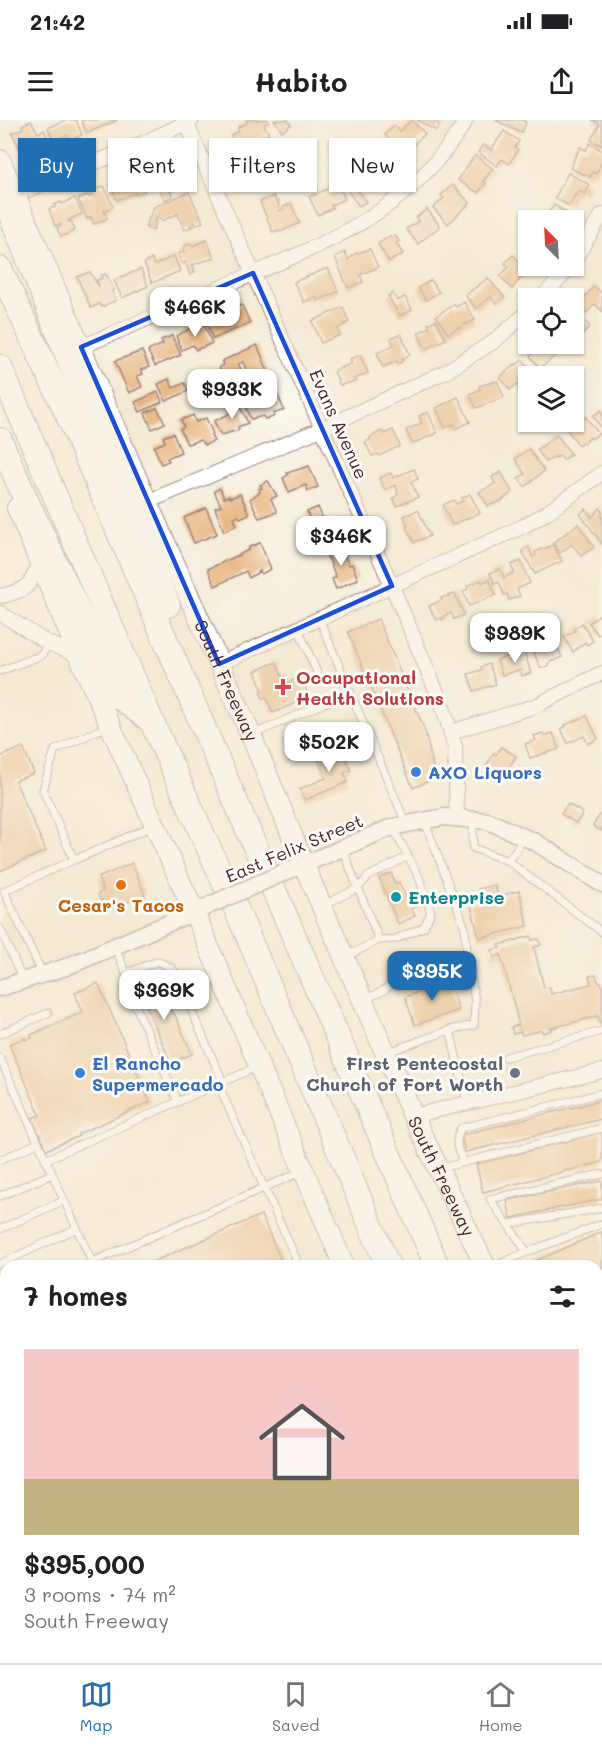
<!DOCTYPE html>
<meta charset="utf-8">
<style>
body{margin:0;font-family:Mali,sans-serif;background:#f6f6f6;color:#202124;height:100vh;display:flex;flex-direction:column;font-size:22px;white-space:nowrap}
*{box-sizing:border-box;margin:0}
p{font-size:20px;color:#757577}
.icon{flex:none;width:33px;height:33px;fill:none;stroke:currentColor;stroke-width:2;stroke-linecap:round;stroke-linejoin:round}
.map{position:relative;flex:1;overflow:hidden}
.panel{position:absolute;left:0px;top:1140px;width:603px;height:404px;display:flex;flex-direction:column;background:#fff;border-radius:18px 18px 0 0;box-shadow:0 2px 4px #0004}
.panel>*{flex:none}
.banner{position:absolute;left:18px;top:18px;width:567px;height:54px;display:flex;gap:12px}
.needle{width:39px;rotate:336deg}
.tools{position:absolute;left:518px;top:90px;display:grid;gap:12px}
.tools a{display:grid;place-items:center;width:66px;height:66px;border-radius:0px;background:#fff;box-shadow:0 2px 4px #0004;font-size:30px}
.price{position:absolute;translate:-50% -51px;padding:0 14px;border-radius:12px;background:#fff;color:#222;font-size:20px;line-height:39px;filter:drop-shadow(0 2px 3px #0008)}
.price::after{content:'';position:absolute;left:50%;top:36px;width:18px;height:14px;margin-left:-9px;background:inherit;clip-path:polygon(0 0,100% 0,50% 100%)}
.price.active{background:#1f6fb2;color:#fff}
ul{padding:0;list-style:none}
li{display:grid;align-content:center;gap:12px;height:318px;padding:0 24px}
li+li{border-top:2px solid #e0e0e0}
li span{display:grid;place-items:center;height:186px;border-radius:0px;color:#555}
li>.icon{margin-inline-start:auto}
span .icon{width:108px;height:108px;fill:#fffc;stroke-width:1}
li b{font-size:26px}
h2{display:flex;justify-content:space-between;align-items:center;height:72px;padding:0 24px;font-size:26px}
.pill{padding:0 21px;border-radius:0px;background:#fff;box-shadow:0 2px 4px #0004;font-size:21px;line-height:54px}
.pill.active{background:#1f6fb2;color:#fff}
.status{display:flex;justify-content:space-between;align-items:center;height:42px;padding:0 30px;background:#fff;direction:ltr}
.status svg{height:16px;fill:currentColor}
header{display:flex;justify-content:space-between;align-items:center;height:78px;padding:0 24px;background:#fff;font-size:27px;font-weight:800}
.menu{display:flex;justify-content:space-around;align-items:center;height:84px;border-top:2px solid #e0e0e0;background:#fff;font-size:16px;color:#757577}
.menu a{display:grid;justify-items:center;gap:3px}
.menu .active{color:#1f6fb2}
.map>svg:first-child{display:block}
</style>
<div class="status"><b>21:42</b><svg viewBox="0 0 49 12"><path d="M0 12V9h3v3zM5 12V6h3v6zM10 12V3h3v9zM15 12V0h3v12zM26 1h20v11H26zM47 4h2v5h-2z"/></svg></div>
<header><svg class="icon" aria-label="menu" viewBox="0 0 24 24"><path d="M4 6h16M4 12h16M4 18h16"/></svg>Habito<svg class="icon" aria-label="share" viewBox="0 0 24 24"><path d="M12 15V3M7 8l5-5 5 5M5 13v7h14v-7"/></svg></header>
<div class="map">
<svg width="602" height="1543" viewBox="0 0 602 1543">
<rect width="100%" height="100%" fill="#fdfcf7"/>
<filter id="ink" filterUnits="userSpaceOnUse"><feTurbulence type="fractalNoise" baseFrequency=".0167" numOctaves="2"/><feDisplacementMap in="SourceGraphic" scale="12" xChannelSelector="R" yChannelSelector="G"/><feConvolveMatrix kernelMatrix="1 2 1 2 8 2 1 2 1" color-interpolation-filters="sRGB"/></filter>
<filter id="wash" filterUnits="userSpaceOnUse"><feTurbulence type="fractalNoise" baseFrequency=".008" numOctaves="4" result="noise"/><feDisplacementMap in="SourceGraphic" scale="24" xChannelSelector="R" yChannelSelector="G"/><feGaussianBlur stdDeviation="1.35" result="paint"/><feColorMatrix in="noise" values="0 0 0 0 0 0 0 0 0 0 0 0 0 0 0 0 0 1.4 0 .05"/><feComposite in="paint" operator="in"/></filter>
<g filter="url(#wash)">
<rect width="100%" height="100%" fill="#f4ead4"/>
<g id="blocks">
<g fill="#e8b782">
<path d="M66 0H76L82 15 70 20 68 15 54 21 48 8Z"/>
<path d="M81 0H118L87 13Z"/>
<path d="M246 0H268L269 2 264 4 269 14 262 16 266 26 256 31 259 37 249 41 247 35 241 37 231 15 239 11 238 7 247 3Z"/>
<path d="M274 0H288L291 5 282 11Z"/>
<path d="M412 0 425 14 412 26 407 29 406 28 402 32 385 15 394 6 400 11Z"/>
<path d="M417 0H433L440 5 436 11Z"/>
<path d="M495 0H525L524 2 526 3 521 13Z"/>
<path d="M592 0H602V26L591 20 600 4Z"/>
<path d="M31 1 38 13 44 10 51 27 48 28 49 31 35 37 33 34 25 38 12 13 23 8 22 5Z"/>
<path d="M504 11 519 21 515 27 518 30 509 44 502 39 497 46 478 32 483 25 491 30Z"/>
<path d="M388 23 400 38 385 53 391 59 383 66 376 58 379 55 367 42 370 39 366 32 375 25 380 31Z"/>
<path d="M590 23 602 31V41L596 54 593 52 590 57 570 48 580 27 586 30Z"/>
<path d="M270 34 276 49 270 52 274 63 256 71 245 45Z"/>
<path d="M173 35 180 50 174 53 179 67 170 71 173 76 165 80 158 66 150 69 148 64 145 65 139 51 150 47 152 52 163 47 161 41Z"/>
<path d="M475 35 493 49 483 61 486 63 478 73 458 60Z"/>
<path d="M363 43 373 61 358 71 366 82 359 86 339 59 342 57 340 55 346 51 348 54Z"/>
<path d="M137 53 145 71 135 75V73L117 80 110 65 119 62 118 59Z"/>
<path d="M568 53 590 65 585 74 579 71 577 76 575 75 569 86 555 78Z"/>
<path d="M338 64 345 79 331 85 333 88 318 95 309 77Z"/>
<path d="M453 65 470 83 448 104 433 88 444 78 441 75Z"/>
<path d="M104 66 113 87 104 91 107 98 94 104 91 97 87 99 78 79 88 75 89 77 91 76 92 71Z"/>
<path d="M189 72 203 102 196 105 194 101 193 102 194 106 192 107 190 103 191 107 184 110 178 94 161 101 159 96 157 97 153 111 145 107 154 87Z"/>
<path d="M274 76 276 82 278 81 280 91 284 89 283 87 291 84 300 103 279 112 278 110 273 112 260 82Z"/>
<path d="M75 78 82 94 68 100 69 102 71 101 75 110 61 117 57 108 61 106 60 104 55 106 49 89 55 87 54 85 61 82 62 84Z"/>
<path d="M554 85 572 96 569 100H545L552 94 549 92Z"/>
<path d="M427 89 440 106 418 124 406 109 419 101 416 98Z"/>
<path d="M390 116 391 118 395 116 399 121 396 123 403 134 389 142 378 124Z"/>
<path d="M207 120 214 138 192 145 195 152 190 155 185 142 182 144 178 134 185 131 183 127 191 123 192 126Z"/>
<path d="M528 126V142L520 136Z"/>
<path d="M370 129 378 147 360 155 363 162 348 168 335 137 345 132 348 140 355 134Z"/>
<path d="M513 135 527 150 512 169 500 156 509 147 505 143Z"/>
<path d="M174 136 180 151 152 163 144 143 152 139 154 145Z"/>
<path d="M328 148 338 172 317 181 316 177 304 182 294 162Z"/>
<path d="M141 149 148 166 122 178 114 160Z"/>
<path d="M90 152 99 167 97 160 102 158 101 156 105 154 107 156 114 170 112 171 116 180 102 187 99 184 91 188 77 157Z"/>
<path d="M488 158 504 177 496 184 491 177 476 189 466 176 467 174Z"/>
<path d="M431 160 439 172 426 180 418 168Z"/>
<path d="M594 166 602 173V191L595 184 587 193 578 185Z"/>
<path d="M393 173 397 181 405 177 412 190 400 196 388 176Z"/>
<path d="M464 182 475 200 467 205 466 203 460 209 459 207 448 214 436 196 454 184 456 187Z"/>
<path d="M242 185 250 203 213 219 206 201Z"/>
<path d="M343 187 349 202 337 209 340 215 321 223 312 201Z"/>
<path d="M573 192 590 206 572 228 566 224H573Z"/>
<path d="M436 200 446 219 426 229 418 213 430 207 428 204Z"/>
<path d="M203 202 212 223 196 230 193 225 182 230 176 216Z"/>
<path d="M401 214 410 235 402 239 403 241 398 244 397 241 383 247 377 233 394 225 391 218Z"/>
<path d="M172 216 181 235 155 246 148 231 163 224 161 220Z"/>
<path d="M540 224H559L564 229 540 248 530 236 535 232 533 230Z"/>
<path d="M257 225 268 251 250 259 243 242 238 244 241 249 228 255 227 252 222 254 219 247 223 245 222 241Z"/>
<path d="M142 231 149 247 141 250 143 254 137 256 142 267 129 273 115 241Z"/>
<path d="M360 235 368 253 354 259 356 261 340 265 334 251 352 243 350 239Z"/>
<path d="M523 240 535 256H528V265L521 271 517 264 510 270 500 257 515 244 516 245Z"/>
<path d="M169 259 173 268 185 263 188 271 166 281 158 264Z"/>
<path d="M272 261 284 290 273 294 274 296 271 298 265 299 263 296 251 299 246 287 258 280 253 269Z"/>
<path d="M497 261 504 277 476 288 470 274 480 269 479 266Z"/>
<path d="M158 272 162 282 140 292 135 282Z"/>
<path d="M458 277 470 302 456 309 454 304 445 308 436 288Z"/>
<path d="M236 278 248 303 238 307 239 310 221 315 214 301 231 293 228 287 235 284 233 279Z"/>
<path d="M157 288 165 303 152 309 145 293Z"/>
<path d="M602 290V309L593 296Z"/>
<path d="M428 292 437 313 412 324 406 310 422 303 419 296Z"/>
<path d="M193 295 196 302 206 298 213 314 211 315 214 321 205 325 200 320 187 324 180 309 184 307 181 300Z"/>
<path d="M586 297 599 314 591 319 590 317 584 324 582 322 579 325 564 306 573 302V298L579 306 581 304 580 302Z"/>
<path d="M393 310 400 326 379 336 378 334 372 336 365 322 371 319 370 317 382 311 384 314Z"/>
<path d="M173 313 181 332 167 338 169 341 161 344 154 327 165 322 163 317Z"/>
<path d="M557 315 571 334 563 340 560 335 556 338 555 336 546 342 537 330Z"/>
<path d="M529 329 544 351 525 367 518 358 525 354 515 339Z"/>
<path d="M309 346 318 367 308 371 306 365 289 372 283 358 288 355 287 353Z"/>
<path d="M414 349 418 359 411 362 418 377 397 386 393 378 398 375 396 365 385 370 379 358 391 353 393 358Z"/>
<path d="M501 352 512 372 501 381 488 386 479 372 495 364 492 357Z"/>
<path d="M268 361 277 376 271 379 277 392 259 398 250 379 260 372 259 369 262 368 260 365Z"/>
<path d="M220 368 224 378 229 376 230 378 240 374 249 394 240 398 239 396 234 398 237 405 224 411 215 388 221 386 214 371Z"/>
<path d="M470 374 480 393 452 405 443 385 454 380 456 384 459 383 463 381 462 378Z"/>
<path d="M318 387 325 403 327 402 329 408 333 407 334 410 336 409 340 417 334 420 335 422 311 432 306 419 312 416 308 403 311 402 307 392Z"/>
<path d="M206 388 217 414 194 423 184 398Z"/>
<path d="M600 388 602 391V424L580 394 586 389 592 397Z"/>
<path d="M418 390 430 416 414 422 406 407 408 406 404 396Z"/>
<path d="M578 404 594 427 581 436 572 424 560 433 553 423Z"/>
<path d="M260 423 271 449 261 454 260 451 249 458 246 451 215 466 208 449 239 435 250 429 249 427Z"/>
<path d="M339 424 349 445 352 444 358 459 336 469 332 459 336 457 325 430Z"/>
<path d="M553 425 562 441 535 454 522 431 528 427 533 437 536 435 535 432Z"/>
<path d="M521 441 530 463 517 469 520 476 509 480 507 474 504 475 499 462 495 464 490 453 500 449 504 458 514 452 511 445Z"/>
<path d="M489 459 496 475 469 486 463 471 468 469 467 466 481 460 482 463Z"/>
<path d="M455 474 464 495 454 499 451 493 444 496V499L442 500 441 498 436 500 429 486 442 480 441 478Z"/>
<path d="M602 493V512L598 515 589 503Z"/>
<path d="M378 499 425 611 432 642 433 659 413 668 348 512Z"/>
<path d="M582 503 593 521 587 525 585 522 573 532 564 517 575 511 574 508Z"/>
<path d="M543 516 546 521 553 518 562 537 548 543 549 545 543 548 540 547 532 528 537 525 535 519Z"/>
<path d="M524 531 531 553 522 556 520 550 502 555 497 540Z"/>
<path d="M276 542 285 564 301 557 309 577 273 593 266 577 263 578 260 572 263 571 255 551Z"/>
<path d="M489 544 496 564 474 571 468 554 482 550 481 547Z"/>
<path d="M587 596 598 619 588 624 584 616 568 623 561 609 566 606 565 605Z"/>
<path d="M543 613 544 616 553 613 559 629 530 638 525 624 536 620 534 616Z"/>
<path d="M341 626 351 650 344 653 348 662 305 680 300 669 326 658 317 636Z"/>
<path d="M23 627 34 653 15 661 46 731 0 751V637Z"/>
<path d="M501 627 516 636 508 649 511 651 507 658 502 655 499 660 488 654 491 649 486 646 494 633 496 635Z"/>
<path d="M568 684 583 693 576 703 561 694Z"/>
<path d="M602 691V711L593 706Z"/>
<path d="M132 743 145 775 111 789 109 783 103 786 98 774 103 771 98 758Z"/>
<path d="M391 753 395 764 399 762 407 780 417 775 422 785 411 789 415 796 398 804 379 758Z"/>
<path d="M495 765 498 776 519 771 528 806 479 818 470 782 481 780 478 769Z"/>
<path d="M531 816 532 820 539 819 541 825 534 827 544 868 550 867 551 874 591 864 589 856 596 855 598 862H601L602 864V907L598 896 551 908 552 910 543 913 542 910 522 915 521 912 513 914 511 907 519 905 501 835 494 837 492 830 500 828 499 825Z"/>
<path d="M156 858 162 871 159 872 164 884 167 882 172 894 174 893 192 934 171 943 143 878 139 880 134 868Z"/>
<path d="M433 860 436 866 449 861 459 890 415 905 405 877 421 871 419 865Z"/>
<path d="M98 863 150 982 78 1014 79 1016 46 1030 32 998 40 995 9 924 25 918V920L32 918 31 915 83 892 75 873Z"/>
<path d="M602 980V999L465 1032 461 1015Z"/>
<path d="M602 1012V1042L483 1072 476 1044Z"/>
<path d="M602 1061V1079L511 1098 507 1080Z"/>
<path d="M261 1095 282 1142 273 1146H143Z"/>
<path d="M602 1112V1155L597 1157V1146H523Z"/>
<path d="M602 1171V1194L597 1197V1174Z"/>
<path d="M73 1538H231L233 1543 245 1538H397L400 1543H76Z"/>
</g>
</g>
</g>
<g filter="url(#ink)">
<use href="#blocks" fill-opacity="0" stroke="#9f8480" stroke-width="1.5"/>
<g fill="none" stroke-linecap="round" stroke-linejoin="round">
<defs>
<g id="service">
<path d="M298 508 318 555"/>
<path d="M0 551 42 535 48 523"/>
<path d="M350 572 406 703"/>
<path d="M254 614 350 572 319 498"/>
<path d="M473 699V728L508 741 524 718"/>
<path d="M425 702 465 808 467 833"/>
<path d="M342 728 379 820"/>
<path d="M74 740 155 705"/>
<path d="M508 741 602 812"/>
<path d="M324 785 358 768 369 756 407 737"/>
<path d="M0 808 23 861"/>
<path d="M115 827 126 853 130 873 178 982"/>
<path d="M347 836 379 820 396 819 424 807 431 792 419 757 393 708"/>
<path d="M126 853 158 841 173 849 223 962"/>
<path d="M43 855 4 771 74 740 43 670 55 630 108 606"/>
<path d="M365 879 383 871 403 854 467 833 475 881 474 905 450 910"/>
<path d="M0 914 48 893"/>
<path d="M388 932 450 910 467 983"/>
<path d="M506 937 602 911"/>
<path d="M0 938 92 1142 303 1051"/>
<path d="M218 964 297 1141 285 1146"/>
<path d="M0 1040 38 1023"/>
<path d="M45 1040 257 947"/>
<path d="M464 1042C457 1032 454 1020 461 1008L602 973"/>
<path d="M441 1048 602 1008"/>
<path d="M602 1054 490 1079 527 1132 602 1104"/>
<path d="M0 1076 52 1054"/>
<path d="M508 1104 602 1088"/>
<path d="M0 1109 63 1081"/>
<path d="M0 1144 75 1109"/>
<path d="M495 1146 527 1132"/>
<path d="M597 1168 602 1166"/>
<path d="M0 1183 6 1180"/>
<path d="M597 1224 602 1222"/>
<path d="M597 1259 602 1270"/>
<path d="M0 1262 6 1260"/>
<path d="M0 1302 6 1300"/>
<path d="M597 1315 602 1312"/>
<path d="M0 1510 6 1507"/>
<path d="M444 1538 446 1543"/>
</g>
<g id="minor">
<path d="M185 0 392 466 443 587 455 627 457 697"/>
<path d="M15 75 141 24 192 0"/>
<path d="M573 142 602 95"/>
<path d="M542 178 571 146"/>
<path d="M81 227C133 205 184 183 236 161 330 121 411 92 466 0"/>
<path d="M147 382 321 309 445 252 493 222 528 192"/>
<path d="M0 476C28 471 31 465 40 440"/>
<path d="M0 493 46 522 79 536"/>
<path d="M219 544 524 406 548 392 602 353"/>
<path d="M451 612 535 586 602 553"/>
<path d="M413 996 602 951"/>
</g>
<g id="tertiary">
<path d="M293 749 392 707 444 697 488 701 535 722 602 764"/>
<path d="M0 868 66 847 206 787"/>
</g>
<g id="secondary">
<path id="s1" d="M0 40 147 382 251 615 307 752 413 996 485 1146"/>
<path d="M17 388 79 536 194 792 344 1146"/>
<path d="M597 1344 602 1352"/>
<path d="M473 1538 475 1543"/>
</g>
<g id="motorway">
<path d="M0 68 168 485"/>
<path d="M0 149 71 302 437 1146"/>
<path d="M0 247 151 600 238 793 388 1146"/>
<path d="M0 320 27 382 118 576 150 600"/>
<path d="M597 1379 602 1390"/>
<path d="M597 1458 602 1467"/>
<path d="M597 1518 602 1529"/>
<path d="M508 1538 510 1543"/>
<path d="M561 1538 564 1543"/>
</g>
</defs>
<use href="#service" stroke="#9f8480" stroke-width="9"/>
<use href="#minor" stroke="#9f8480" stroke-width="16"/>
<use href="#tertiary" stroke="#9f8480" stroke-width="19"/>
<use href="#secondary" stroke="#9f8480" stroke-width="22"/>
<use href="#motorway" stroke="#9f8480" stroke-width="26"/>
<use href="#service" stroke="#fff" stroke-width="7"/>
<use href="#minor" stroke="#fff" stroke-width="14"/>
<use href="#tertiary" stroke="#fff" stroke-width="16"/>
<use href="#secondary" stroke="#fff" stroke-width="20"/>
<use href="#motorway" stroke="#fff" stroke-width="24"/>
<defs>
<path id="tertiary-bridge" d="M210 785 292 749"/>
</defs>
<use href="#tertiary-bridge" stroke="#9f8480" stroke-width="19" stroke-linecap="butt"/>
<use href="#tertiary-bridge" stroke="#fff" stroke-width="16"/>
</g>
</g>
<path d="M0 0H602V1543H0ZM253 153 392 466 219 544 81 227Z" fill="#f4ead4" fill-opacity=".55" fill-rule="evenodd"/>
<path fill="none" stroke="#1d4ed8" stroke-width="4.5" stroke-linejoin="round" d="M253 153 392 466 219 544 81 227Z"/>
<path fill="#e0444e" stroke="#fdfcf7" stroke-width="2" d="M280 558h6v6h6v6h-6v6h-6v-6h-6v-6h6z"/>
<g fill="#3f7fe0" stroke="#fdfcf7" stroke-width="2">
<circle cx="416" cy="652" r="6"/>
<circle cx="80" cy="953" r="6"/>
</g>
<circle fill="#e8710a" stroke="#fdfcf7" stroke-width="2" cx="121" cy="765" r="6"/>
<circle fill="#0f9aa8" stroke="#fdfcf7" stroke-width="2" cx="396" cy="777" r="6"/>
<circle fill="#6b7280" stroke="#fdfcf7" stroke-width="2" cx="515" cy="953" r="6"/>
<g text-anchor="middle" dominant-baseline="central" stroke-width="6" stroke-linejoin="round" paint-order="stroke">
<g font-size="18" fill="#4a1f2b" stroke="#fdfcf7">
<text transform="translate(339 304) rotate(66)">Evans Avenue</text>
<text stroke="none"><textPath href="#s1" startOffset="568">South Freeway</textPath></text>
<text transform="translate(294 728) rotate(-23)">East Felix Street</text>
<text stroke="none"><textPath href="#s1" startOffset="1108">South Freeway</textPath></text>
</g>
<g font-size="18" font-weight="bold" fill="#be3a42" stroke="#fdfcf7" text-anchor="start">
<text x="296" y="557">Occupational<tspan x="296" dy="21">Health Solutions</tspan></text>
</g>
<g font-size="18" font-weight="bold" fill="#366cbe" stroke="#fdfcf7" text-anchor="start">
<text x="428" y="652">AXO Liquors</text>
<text x="92" y="943">El Rancho<tspan x="92" dy="21">Supermercado</tspan></text>
</g>
<g font-size="18" font-weight="bold" fill="#0d838f" stroke="#fdfcf7" text-anchor="start">
<text x="408" y="777">Enterprise</text>
</g>
<g font-size="18" font-weight="bold" fill="#c56008" stroke="#fdfcf7">
<text x="121" y="785">Cesar's Tacos</text>
</g>
<g font-size="18" font-weight="bold" fill="#5b616d" stroke="#fdfcf7" text-anchor="end">
<text x="503" y="943">First Pentecostal<tspan x="503" dy="21">Church of Fort Worth</tspan></text>
</g>
</g>
</svg>
<div class="tools">
<a><svg class="needle" viewBox="-14 -14 28 28"><path d="M0-13l5 13h-10z" fill="#e53935"/><path d="M0 13l5-13h-10z" fill="#757577"/></svg></a>
<a><svg class="icon" aria-label="locate" viewBox="0 0 24 24"><circle cx="12" cy="12" r="6"/><path d="M12 2v4M12 18v4M2 12h4M18 12h4"/></svg></a>
<a><svg class="icon" aria-label="layers" viewBox="0 0 24 24"><path d="M12 4l9 5-9 5-9-5zM3 14l9 5 9-5"/></svg></a>
</div>
<b class="price" style="left:195px;top:218px">$466K</b>
<b class="price" style="left:232px;top:300px">$933K</b>
<b class="price" style="left:341px;top:447px">$346K</b>
<b class="price" style="left:515px;top:544px">$989K</b>
<b class="price" style="left:329px;top:653px">$502K</b>
<b class="price active" style="left:432px;top:882px">$395K</b>
<b class="price" style="left:164px;top:901px">$369K</b>
<div class="banner">
<a class="pill active">Buy</a>
<a class="pill">Rent</a>
<a class="pill">Filters</a>
<a class="pill">New</a>
</div>
<section class="panel">
<h2>7 homes<svg class="icon" aria-label="filters" viewBox="0 0 24 24"><path d="M4 7h16M4 17h16"/><circle cx="9" cy="7" r="2"/><circle cx="15" cy="17" r="2"/></svg></h2>
<ul>
<li><span style="background:linear-gradient(#f6c9c9 70%,#c2b280 0)"><svg class="icon" aria-label="home" viewBox="0 0 24 24"><path d="M3 11l9-7 9 7M6 9v11h12V9"/></svg></span><div><b>$395,000</b><p>3 rooms · 74 m²</p><p>South Freeway</p></div></li>
</ul>
</section>
</div>
<nav class="menu">
<a class="active"><svg class="icon" aria-label="map" viewBox="0 0 24 24"><path d="M3 6l6-2 6 2 6-2v14l-6 2-6-2-6 2zM9 4v14M15 6v14"/></svg>Map</a>
<a><svg class="icon" aria-label="saved" viewBox="0 0 24 24"><path d="M7 4h10v16l-5-4-5 4z"/></svg>Saved</a>
<a><svg class="icon" aria-label="home" viewBox="0 0 24 24"><path d="M3 11l9-7 9 7M6 9v11h12V9"/></svg>Home</a>
</nav>
